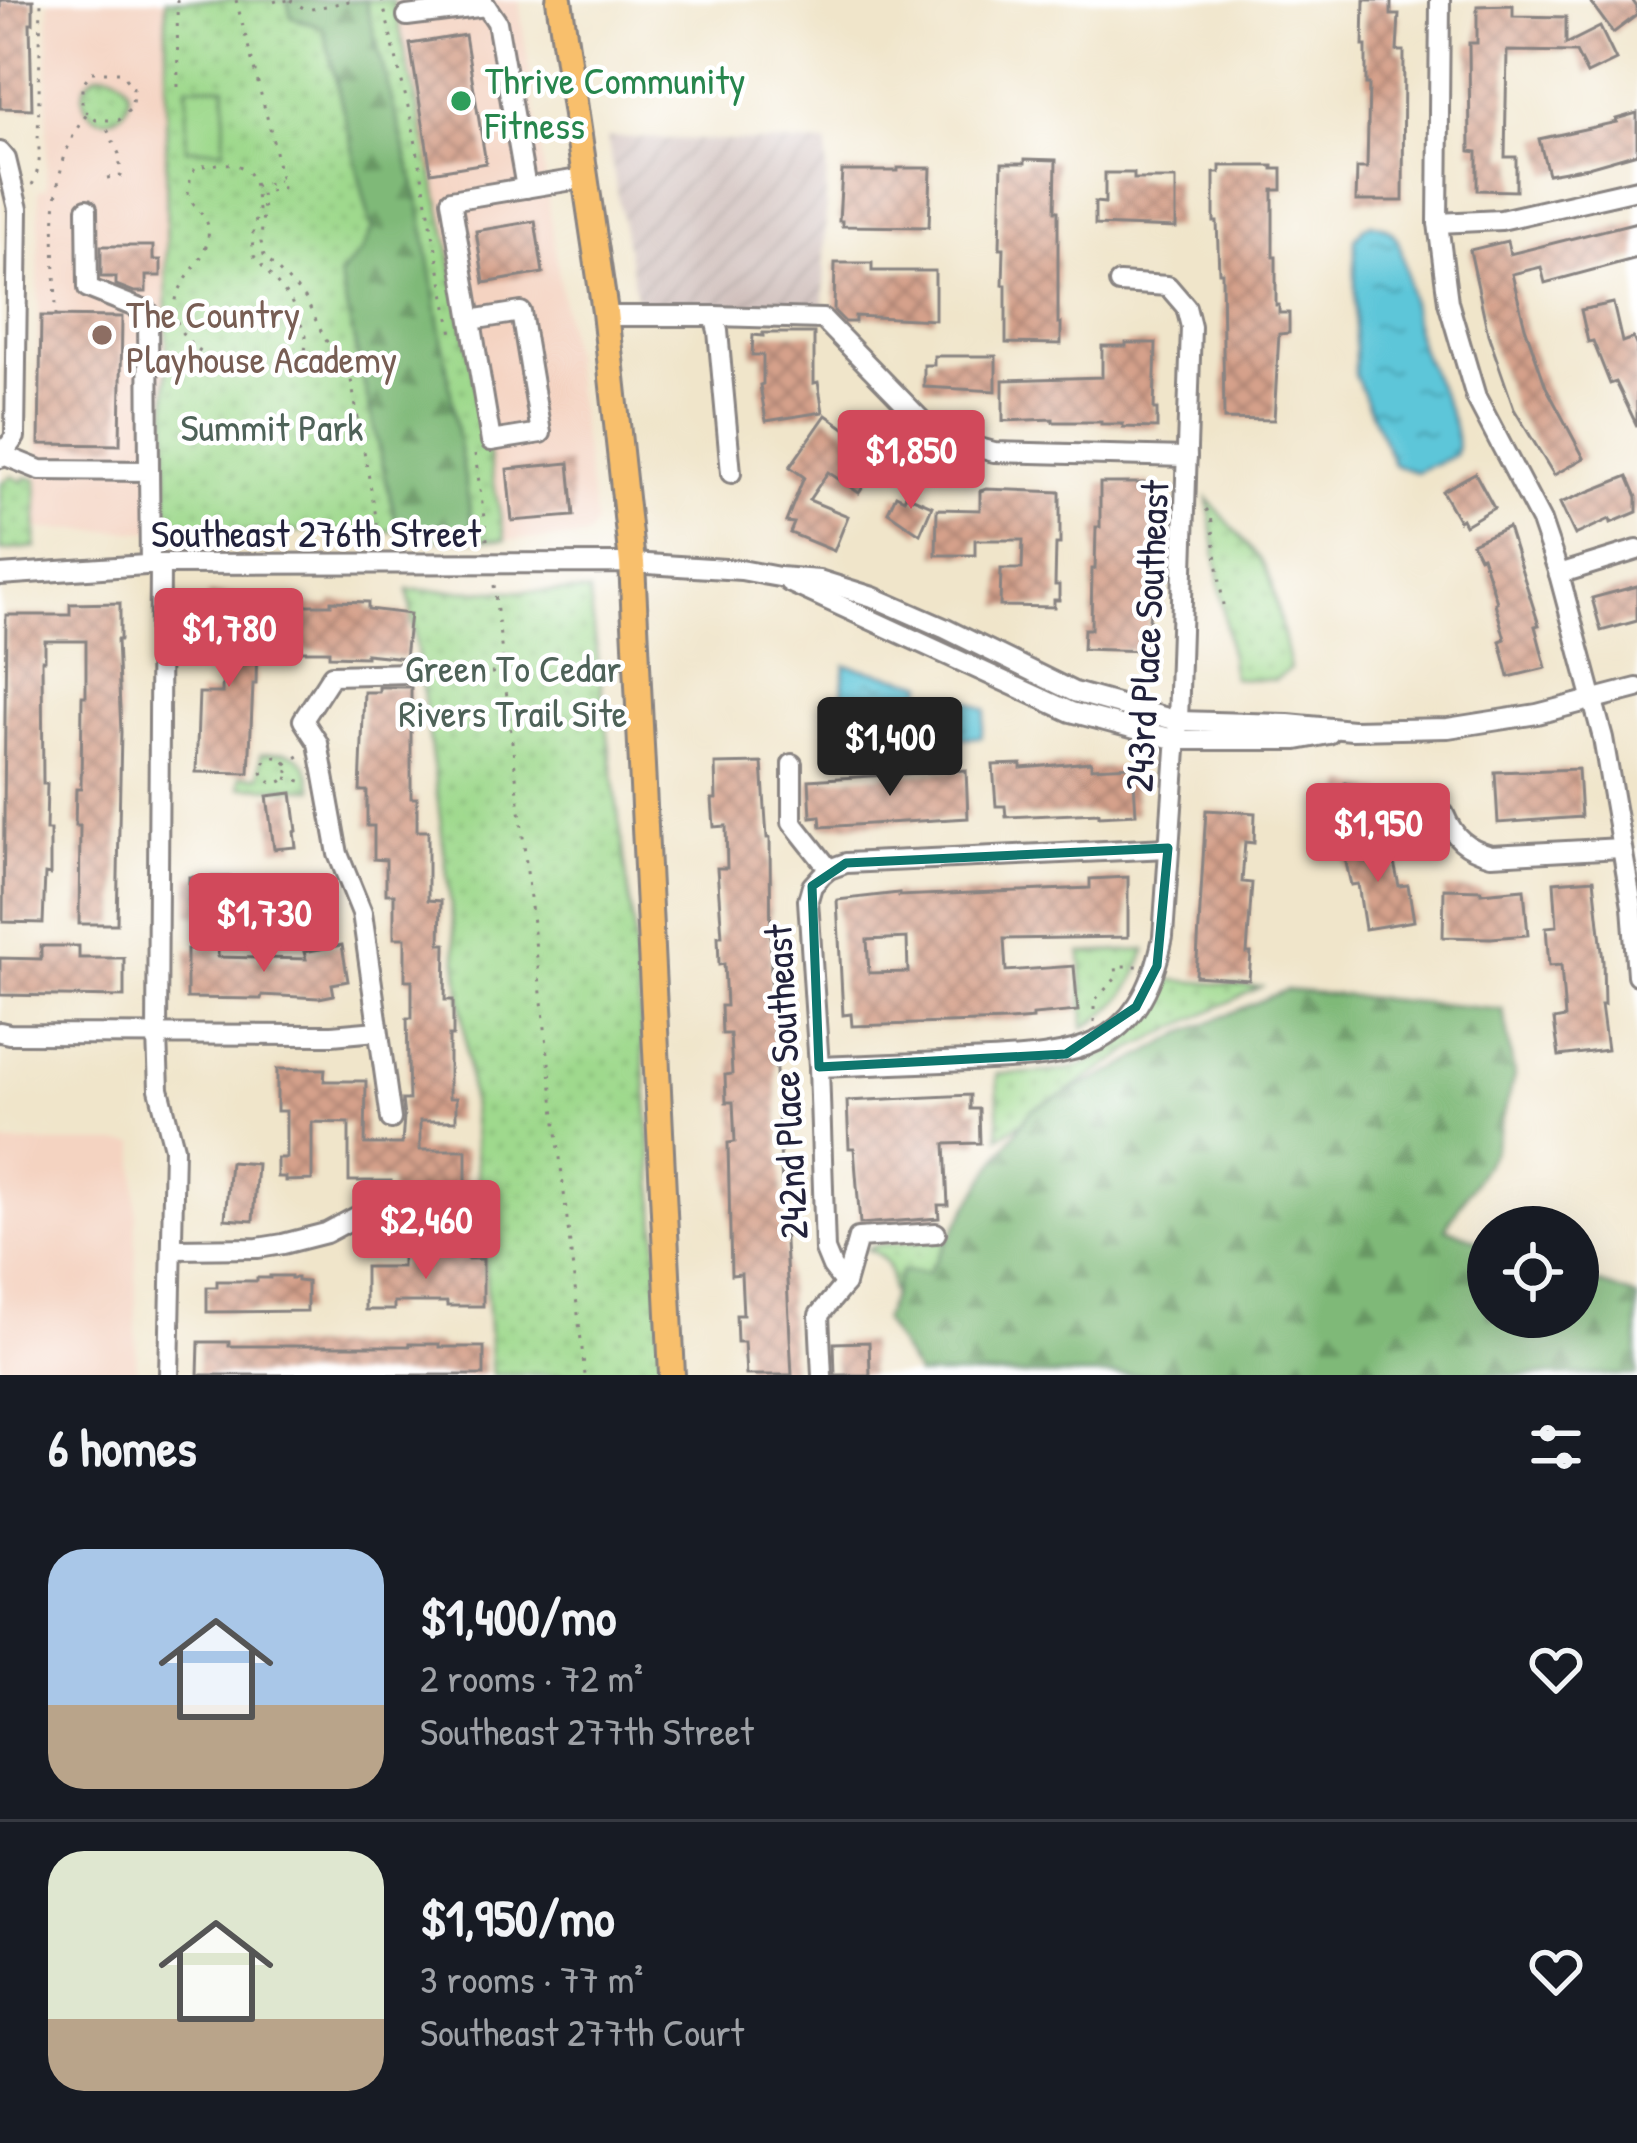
<!DOCTYPE html>
<meta charset="utf-8">
<style>
body{margin:0;font-family:"Patrick Hand",sans-serif;background:#242831;color:#f1f3f6;height:100vh;display:flex;flex-direction:column;font-size:45px;white-space:nowrap}
*{box-sizing:border-box;margin:0}
p{font-size:39px;color:#9ea1a6}
.icon{flex:none;width:66px;height:66px;fill:none;stroke:currentColor;stroke-width:2;stroke-linecap:round;stroke-linejoin:round}
.map{position:relative;height:1375px;overflow:hidden}
.side{display:flex;flex-direction:column;background:#171b24;flex:1}
.side>*{flex:none}
.fabs{position:absolute;left:1467px;top:1206px;display:grid;gap:24px}
.fabs a{display:grid;place-items:center;width:132px;height:132px;border-radius:50%;background:#171b24;box-shadow:0 12px 48px #0002;font-size:60px}
.price{position:absolute;translate:-50% -102px;padding:0 27px;border-radius:12px;background:#d1495b;color:#fff;font-size:39px;line-height:78px;filter:drop-shadow(0 3px 6px #0008)}
.price::after{content:'';position:absolute;left:50%;top:72px;width:36px;height:27px;margin-left:-18px;background:inherit;clip-path:polygon(0 0,100% 0,50% 100%)}
.price.active{background:#222;color:#fff}
ul{padding:0;list-style:none}
li{display:flex;align-items:center;gap:36px;height:300px;padding:0 48px}
li+li{border-top:3px solid #363941}
li span{display:grid;place-items:center;flex:none;width:336px;height:240px;border-radius:36px;color:#555}
li>.icon{margin-inline-start:auto}
span .icon{width:144px;height:144px;fill:#fffc;stroke-width:1}
li b{font-size:51px}
h2{display:flex;justify-content:space-between;align-items:center;height:144px;padding:0 48px;font-size:51px}
.map>svg:first-child{display:block}
</style>
<div class="map">
<svg width="1637" height="1375" viewBox="0 0 1637 1375">
<defs>
<pattern id="industrial-furrows" width="10" height="10" patternUnits="userSpaceOnUse" patternTransform="scale(3)"><rect width="10" height="10" fill="#d0c0bc"/><path d="M-1 1l2-2M0 10L10 0M9 11l2-2" fill="none" stroke="#b2a5a2"/></pattern>
<pattern id="green-dots" width="8" height="8" patternUnits="userSpaceOnUse" patternTransform="scale(3)"><rect width="8" height="8" fill="#9fd98d"/><path d="M2 2h.1M6 6h.1" fill="none" stroke="#89ba7b" stroke-width="1.8" stroke-linecap="round"/></pattern>
<pattern id="forest-firs" width="22" height="20" patternUnits="userSpaceOnUse" patternTransform="scale(3)"><rect width="22" height="20" fill="#7fb978"/><path d="M5 1l3.5 6h-7zM16 11l3.5 6h-7z" fill="#689664"/></pattern>
<pattern id="water-ripples" width="26" height="14" patternUnits="userSpaceOnUse" patternTransform="scale(3)"><rect width="26" height="14" fill="#5dc6d9"/><path d="M2 4q2-2 4 0t4 0M15 11q2-2 4 0t4 0" fill="none" stroke="#4ca0b1"/></pattern>
<pattern id="building-cross-hatch" width="8" height="8" patternUnits="userSpaceOnUse" patternTransform="scale(3)"><rect width="8" height="8" fill="#d5a18b"/><path d="M0 0l8 8M0 8l8-8" fill="none" stroke="#ac8373"/></pattern>
</defs>
<rect width="100%" height="100%" fill="#fff"/>
<filter id="ink" filterUnits="userSpaceOnUse"><feTurbulence type="fractalNoise" baseFrequency=".00833" numOctaves="2"/><feDisplacementMap in="SourceGraphic" scale="24" xChannelSelector="R" yChannelSelector="G"/><feConvolveMatrix kernelMatrix="1 2 1 2 8 2 1 2 1" color-interpolation-filters="sRGB"/></filter>
<filter id="wash" filterUnits="userSpaceOnUse"><feTurbulence type="fractalNoise" baseFrequency=".004" numOctaves="4" result="noise"/><feDisplacementMap in="SourceGraphic" scale="48" xChannelSelector="R" yChannelSelector="G"/><feGaussianBlur stdDeviation="2.7" result="paint"/><feColorMatrix in="noise" values="0 0 0 0 0 0 0 0 0 0 0 0 0 0 0 0 0 1.4 0 .05"/><feComposite in="paint" operator="in"/></filter>
<g filter="url(#wash)">
<rect width="100%" height="100%" fill="#f0e5ca"/>
<g fill="#f4d3c1">
<path d="M49 0H166L167 532 37 529 39 190 46 189Z"/>
<path d="M391 0H519L595 523 588 536 576 538 505 540 431 172Z"/>
<rect x="0" y="1143" width="136" height="232"/>
</g>
<path fill="url(#industrial-furrows)" d="M607 137 827 144 824 307H638Z"/>
<g fill="url(#green-dots)" stroke="#607e64" stroke-width="3">
<path d="M166 0H393L447 236 505 540 400 539 398 531 167 532Z"/>
<circle cx="106" cy="96" r="23"/>
<path d="M12 476 23 482 26 477 37 480 36 547 0 551V483Z"/>
<path d="M1208 499 1261 560 1272 583 1290 669 1275 680 1233 678Z"/>
<path d="M408 590 589 592 633 925 654 1189 664 1375H492C477 1111 448 851 408 590Z"/>
<path d="M285 752C306 756 309 770 313 789L240 787V776H260L261 754Z"/>
<path d="M1146 950C1131 992 1122 1004 1084 1028L1081 953Z"/>
<path d="M1170 980 1260 987 1136 1047 999 1137 997 1074C1022 1073 1050 1074 1073 1068 1117 1056 1151 1020 1170 980Z"/>
<path d="M949 1240 917 1289 891 1291C892 1270 887 1256 867 1249L878 1245Z"/>
</g>
<g fill="url(#forest-firs)" stroke="#506e5a" stroke-width="3">
<path d="M287 0H365L420 205 473 529 398 531 339 276 362 251 372 229 323 28 291 17Z"/>
<path d="M1286 990 1503 1010 1514 1076 1494 1151 1445 1228 1488 1244V1317H1578V1276L1637 1297V1375H917L883 1321 901 1271 928 1273 996 1160 1031 1110 1118 1069 1183 1033Z"/>
</g>
<path fill="#9fd98d" stroke="#607e64" stroke-width="3" d="M187 86H225L224 149H186Z"/>
<g fill="url(#water-ripples)" stroke="#40748a" stroke-width="3">
<path d="M1371 223C1384 226 1394 230 1399 244 1412 281 1409 321 1424 356 1434 380 1464 431 1455 455L1416 472 1394 465 1355 375V239L1363 228Z"/>
<path d="M845 665 924 683 909 737 838 738Z"/>
<path d="M936 697 962 698 986 710 981 737 925 739 920 731Z"/>
</g>
<g id="blocks">
<g fill="url(#building-cross-hatch)" fill-rule="evenodd">
<path d="M0 0H33V23H30L32 109 0 108Z"/>
<path d="M1364 0H1391V15H1399L1397 51H1404L1403 201H1356L1357 168H1367L1369 84H1366V46H1363Z"/>
<path d="M1589 0H1632L1637 7V15L1613 33Z"/>
<path d="M1513 5V16L1566 17V44L1600 27 1616 60 1587 74 1576 52 1507 51 1505 157H1516V191L1477 190V152L1470 151 1469 43H1477V6Z"/>
<path d="M465 35 486 163 431 172 410 44Z"/>
<path d="M1637 113V153L1588 167 1548 174 1539 139 1617 122 1616 119Z"/>
<path d="M1025 159 1056 160 1055 211H1058V323H1061V344L1006 343V285H1003L1004 248H1000L1002 163H1025Z"/>
<path d="M1220 166H1273V169H1282V190H1273V257H1276V305H1279V313H1289V333L1279 334 1274 420 1224 419 1222 272H1219L1217 222H1214V173H1220Z"/>
<path d="M898 168H931L929 227 842 226V221H839L842 171H898Z"/>
<path d="M1105 173H1134V179H1176V228L1095 225V202L1105 203Z"/>
<path d="M535 221 543 273 484 283 476 231Z"/>
<path d="M1637 222V258L1545 283 1541 267 1512 274 1525 327 1546 387 1584 458 1554 475 1514 409 1488 334 1470 250 1507 241 1510 254Z"/>
<path d="M101 246H153V260H161V276H146V292H134L116 285V277H101Z"/>
<path d="M835 263H872V271H935V320L855 316V322H845L834 311Z"/>
<path d="M1613 303 1622 342 1633 338 1637 347V426L1616 382 1610 384 1593 341 1588 342 1581 310Z"/>
<path d="M41 316 122 317 120 445 39 444Z"/>
<path d="M763 333H814V383L818 382 823 412 766 421 760 385 763 384V355H752L753 335 763 336Z"/>
<path d="M1126 343H1156L1154 409H1157V428L1123 427V424H1101V422H1053V419L1003 421V380L1102 377V346H1126Z"/>
<path d="M934 356H996V391L924 387V365H934Z"/>
<path d="M826 415 860 439 866 429 896 449 884 467 879 463 859 493 828 472 809 500 848 516 834 551 790 533 794 523 786 522 804 477 790 467Z"/>
<path d="M569 463 574 516 512 521 507 469Z"/>
<path d="M1475 473 1494 508 1465 525 1462 519 1459 521 1442 491Z"/>
<path d="M1628 476 1637 497V512L1611 523 1610 519 1575 535 1560 503Z"/>
<path d="M1100 483H1150V494H1153L1151 600 1146 651 1083 649 1084 629H1091L1092 569H1095L1096 527H1100Z"/>
<path d="M986 489 1060 492V544H1056L1055 585H1059V600H1054V607L1000 606 1001 569H1022L1023 540H975V555H936L937 509 980 510V491Z"/>
<path d="M896 495 904 499 906 495 932 506 920 534 888 512Z"/>
<path d="M1508 527 1539 625 1535 626 1546 668 1509 677 1500 641 1505 639 1495 603 1497 602 1482 556 1479 557 1472 543Z"/>
<path d="M1637 586V621L1601 631 1592 598Z"/>
<path d="M207 594 250 595 249 633H257L256 684H253L249 773 196 772 199 693H222L223 652H216V625H207Z"/>
<path d="M331 601 368 602V609L410 614 405 658 366 654V657L329 656V651H287V605H331Z"/>
<path d="M120 603V640H117L121 732 117 924H79L80 826H75L76 789H81L82 696H86V641H45V660H42L43 784H47L46 830H50V875L45 874 43 923 3 922 6 615H70V604Z"/>
<path d="M379 687H411V798H417V831H428V900L441 901 440 944H446L445 1000H453V1036H449V1098H456V1121H420V1150H466V1194L391 1193V1181H349V1123L312 1122V1180L285 1181V1177H277V1158H286V1111H277V1069H325L324 1081H366L365 1144H402L404 1117 402 1100H409L407 1018H412V980H405V938H394V894H386V860L374 859V826H367V791H360L364 692H379Z"/>
<path d="M1091 762V768L1133 766 1136 814 1099 816V813L1006 817 1005 806H996L993 765 1021 764V768Z"/>
<path d="M762 763 767 838H770L771 977 792 1375H746L744 1342H737L736 1315H743L741 1274 731 1275 728 1143 735 1142 733 1102H726L725 1075 732 1074 730 1034H722L721 1006H726L724 964 719 965 718 936H722L717 868H727L726 826 714 827 712 799H716L715 764Z"/>
<path d="M1578 769 1581 817 1498 823 1495 772Z"/>
<path d="M966 770 968 818 821 827 820 816 811 817 809 780Z"/>
<path d="M1345 783 1386 792 1378 829 1337 820Z"/>
<path d="M292 793 297 831 294 832 296 847 274 849 267 796Z"/>
<path d="M1206 810 1255 813 1254 843 1245 842 1242 882 1252 883 1247 953H1251L1249 980 1196 976Z"/>
<path d="M1389 839 1399 886 1408 885 1414 921 1365 929 1358 884 1351 885 1343 849Z"/>
<path d="M189 877H316V916L189 915Z"/>
<path d="M1128 877V937L1004 939 1006 971 1074 966 1078 1011 1033 1015V1019L1008 1021 852 1026 851 1014 843 1015 837 900 899 893V896L1090 888V879ZM907 938 908 972 869 973 867 940Z"/>
<path d="M1594 879 1603 961 1604 1005H1601L1607 1050 1559 1056 1554 1020 1565 1018 1561 965 1549 966 1546 927 1557 926 1554 882Z"/>
<path d="M1444 889 1481 890V893L1524 889 1528 935 1491 938 1443 937Z"/>
<path d="M342 945 348 981 332 984 334 995 319 998 262 995 261 999 187 998V949H218V957L306 959 304 952Z"/>
<path d="M41 946H79V958H124V997L0 995V958L41 959Z"/>
<path d="M970 1095V1109H979L980 1143 945 1144 948 1205H938L939 1218 860 1224 854 1148H849L847 1101Z"/>
<path d="M230 1162 257 1164 253 1221 225 1219Z"/>
<path d="M402 1256H467V1259H483V1306H447V1302H394V1310H365V1267H402Z"/>
<path d="M270 1276H291V1278H297V1281L307 1282V1311L207 1312V1287H217V1281H257V1278H270Z"/>
<path d="M199 1342H229V1346H409V1344H439V1347H484V1375H198Z"/>
<path d="M869 1342 870 1375H835L834 1343Z"/>
</g>
</g>
</g>
<g filter="url(#ink)">
<use href="#blocks" fill-opacity="0" stroke="#898482" stroke-width="3"/>
<g fill="none" stroke-linecap="round" stroke-linejoin="round">
<defs>
<g id="minor">
<path d="M482 0 497 22 526 188"/>
<path d="M1440 0 1438 223 1448 302 1476 397 1541 521 1559 574 1603 738 1632 906 1637 975"/>
<path d="M407 16 486 6"/>
<path d="M0 152 6 159 18 209 15 437 0 458"/>
<path d="M87 209 88 288 148 312 149 471"/>
<path d="M1438 223 1501 220 1637 189"/>
<path d="M606 316H714L718 331 731 473"/>
<path d="M714 316 823 319 927 426 950 440 994 452 1187 457"/>
<path d="M471 320 521 312 541 433 491 441 451 200 585 178"/>
<path d="M3 455 40 470 149 471 150 565"/>
<path d="M160 564 157 1036 159 1089 174 1148 169 1375"/>
<path d="M1559 574 1637 550"/>
<path d="M0 575 160 564 632 563 741 570 779 577 819 580 873 597 944 628 1074 692 1178 721 1288 724 1352 730 1448 728 1537 714 1637 688"/>
<path d="M789 582 1071 712 1177 740H1297L1329 734"/>
<path d="M792 764V822L829 869"/>
<path d="M1444 814C1454 838 1466 848 1491 855L1621 848"/>
<path d="M0 1032 9 1034 332 1035 377 1031"/>
<path d="M819 1067C869 1065 918 1063 968 1061 1070 1056 1139 1057 1163 937L1178 721 1191 327 1186 307 1168 286 1119 283"/>
<path d="M391 1119 362 913 338 854 318 743 303 720 332 675 411 673"/>
<path d="M172 1249 258 1248 283 1244 326 1233 356 1217 477 1215"/>
<path d="M845 1284 832 1267 825 1250 819 1067 808 900 812 886 822 875 829 869 846 863 1168 848"/>
<path d="M822 1375 819 1315 845 1284 858 1238 936 1233"/>
</g>
<path id="major" d="M559 0 605 312 632 563 672 1375"/>
</defs>
<use href="#minor" stroke="#898482" stroke-width="24"/>
<use href="#major" stroke="#898482" stroke-width="30"/>
<g stroke="#898482" stroke-width="3" stroke-dasharray="3 9" stroke-linecap="butt">
<path d="M177 0 178 90"/>
<path d="M236 0 272 136 282 188 261 193 263 211 261 242 264 256 305 298 324 337 351 380 377 522 376 544"/>
<path d="M275 0 276 3 288 0"/>
<path d="M290 0 307 10 354 0"/>
<path d="M382 0 412 123 453 339"/>
<path d="M92 72H120L133 88 132 107 119 120H96L82 108V84Z"/>
<path d="M107 178 121 176 119 154 107 129V122"/>
<path d="M32 185C39 170 41 158 38 142L41 0"/>
<path d="M255 186C250 167 236 162 217 164 215 165 199 166 197 167 190 172 189 187 188 195 192 206 206 215 208 226 213 261 173 279 175 311 177 349 227 369 260 369 275 369 292 364 305 357L306 336 290 299 254 256 252 238 258 210 255 186 279 181"/>
<path d="M56 316C56 250 43 168 88 113"/>
<path d="M475 454 488 546"/>
<path d="M1206 509 1211 515 1223 605"/>
<path d="M494 585 585 1375"/>
<path d="M431 673H504"/>
<circle cx="275" cy="770" r="13"/>
<path d="M286 764 302 754"/>
<path d="M286 778 306 782"/>
<path d="M1094 1022V1001L1117 977 1116 966H1138"/>
</g>
<use href="#minor" stroke="#fff" stroke-width="18"/>
<use href="#major" stroke="#f8bf6c" stroke-width="24"/>
</g>
</g>
<path fill="none" stroke="#0f766e" stroke-width="9" stroke-linejoin="round" d="M1168 848 1157 966 1136 1007 1066 1054 819 1067 812 886 846 863Z"/>
<circle fill="#2e9e5b" stroke="#fff" stroke-width="4.5" cx="461" cy="101" r="12"/>
<circle fill="#8d6e63" stroke="#fff" stroke-width="4.5" cx="102" cy="335" r="12"/>
<g text-anchor="middle" dominant-baseline="central" stroke-width="9" stroke-linejoin="round" paint-order="stroke">
<g font-size="39" fill="#27864d" stroke="#fff" text-anchor="start">
<text x="485" y="79">Thrive Community<tspan x="485" dy="45">Fitness</tspan></text>
</g>
<g font-size="39" fill="#785e54" stroke="#fff" text-anchor="start">
<text x="126" y="313">The Country<tspan x="126" dy="45">Playhouse Academy</tspan></text>
</g>
<g font-size="39" fill="#4e6258" stroke="#fff">
<text x="272" y="426">Summit Park</text>
<text x="513" y="667">Green To Cedar<tspan x="513" dy="45">Rivers Trail Site</tspan></text>
</g>
<g font-size="39" fill="#22223b" stroke="#fff">
<text x="316" y="532">Southeast 276th Street</text>
<text transform="translate(1146 636) rotate(-87)">243rd Place Southeast</text>
<text transform="translate(785 1082) rotate(-93)">242nd Place Southeast</text>
</g>
</g>
</svg>
<div class="fabs">
<a><svg class="icon" aria-label="locate" viewBox="0 0 24 24"><circle cx="12" cy="12" r="6"/><path d="M12 2v4M12 18v4M2 12h4M18 12h4"/></svg></a>
</div>
<b class="price" style="left:911px;top:512px">$1,850</b>
<b class="price" style="left:229px;top:690px">$1,780</b>
<b class="price active" style="left:890px;top:799px">$1,400</b>
<b class="price" style="left:1378px;top:885px">$1,950</b>
<b class="price" style="left:264px;top:975px">$1,730</b>
<b class="price" style="left:426px;top:1282px">$2,460</b>
</div>
<section class="side">
<h2>6 homes<svg class="icon" aria-label="filters" viewBox="0 0 24 24"><path d="M4 7h16M4 17h16"/><circle cx="9" cy="7" r="2"/><circle cx="15" cy="17" r="2"/></svg></h2>
<ul>
<li><span style="background:linear-gradient(#a9c7e8 65%,#b9a48a 0)"><svg class="icon" aria-label="home" viewBox="0 0 24 24"><path d="M3 11l9-7 9 7M6 9v11h12V9"/></svg></span><div><b>$1,400/mo</b><p>2 rooms · 72 m²</p><p>Southeast 277th Street</p></div><svg class="icon" aria-label="heart" viewBox="0 0 24 24"><path d="M12 20l-8-8c-3-5 5-10 8-4 3-6 11-1 8 4z"/></svg></li>
<li><span style="background:linear-gradient(#dfe7d0 70%,#b9a48a 0)"><svg class="icon" aria-label="home" viewBox="0 0 24 24"><path d="M3 11l9-7 9 7M6 9v11h12V9"/></svg></span><div><b>$1,950/mo</b><p>3 rooms · 77 m²</p><p>Southeast 277th Court</p></div><svg class="icon" aria-label="heart" viewBox="0 0 24 24"><path d="M12 20l-8-8c-3-5 5-10 8-4 3-6 11-1 8 4z"/></svg></li>
</ul>
</section>
